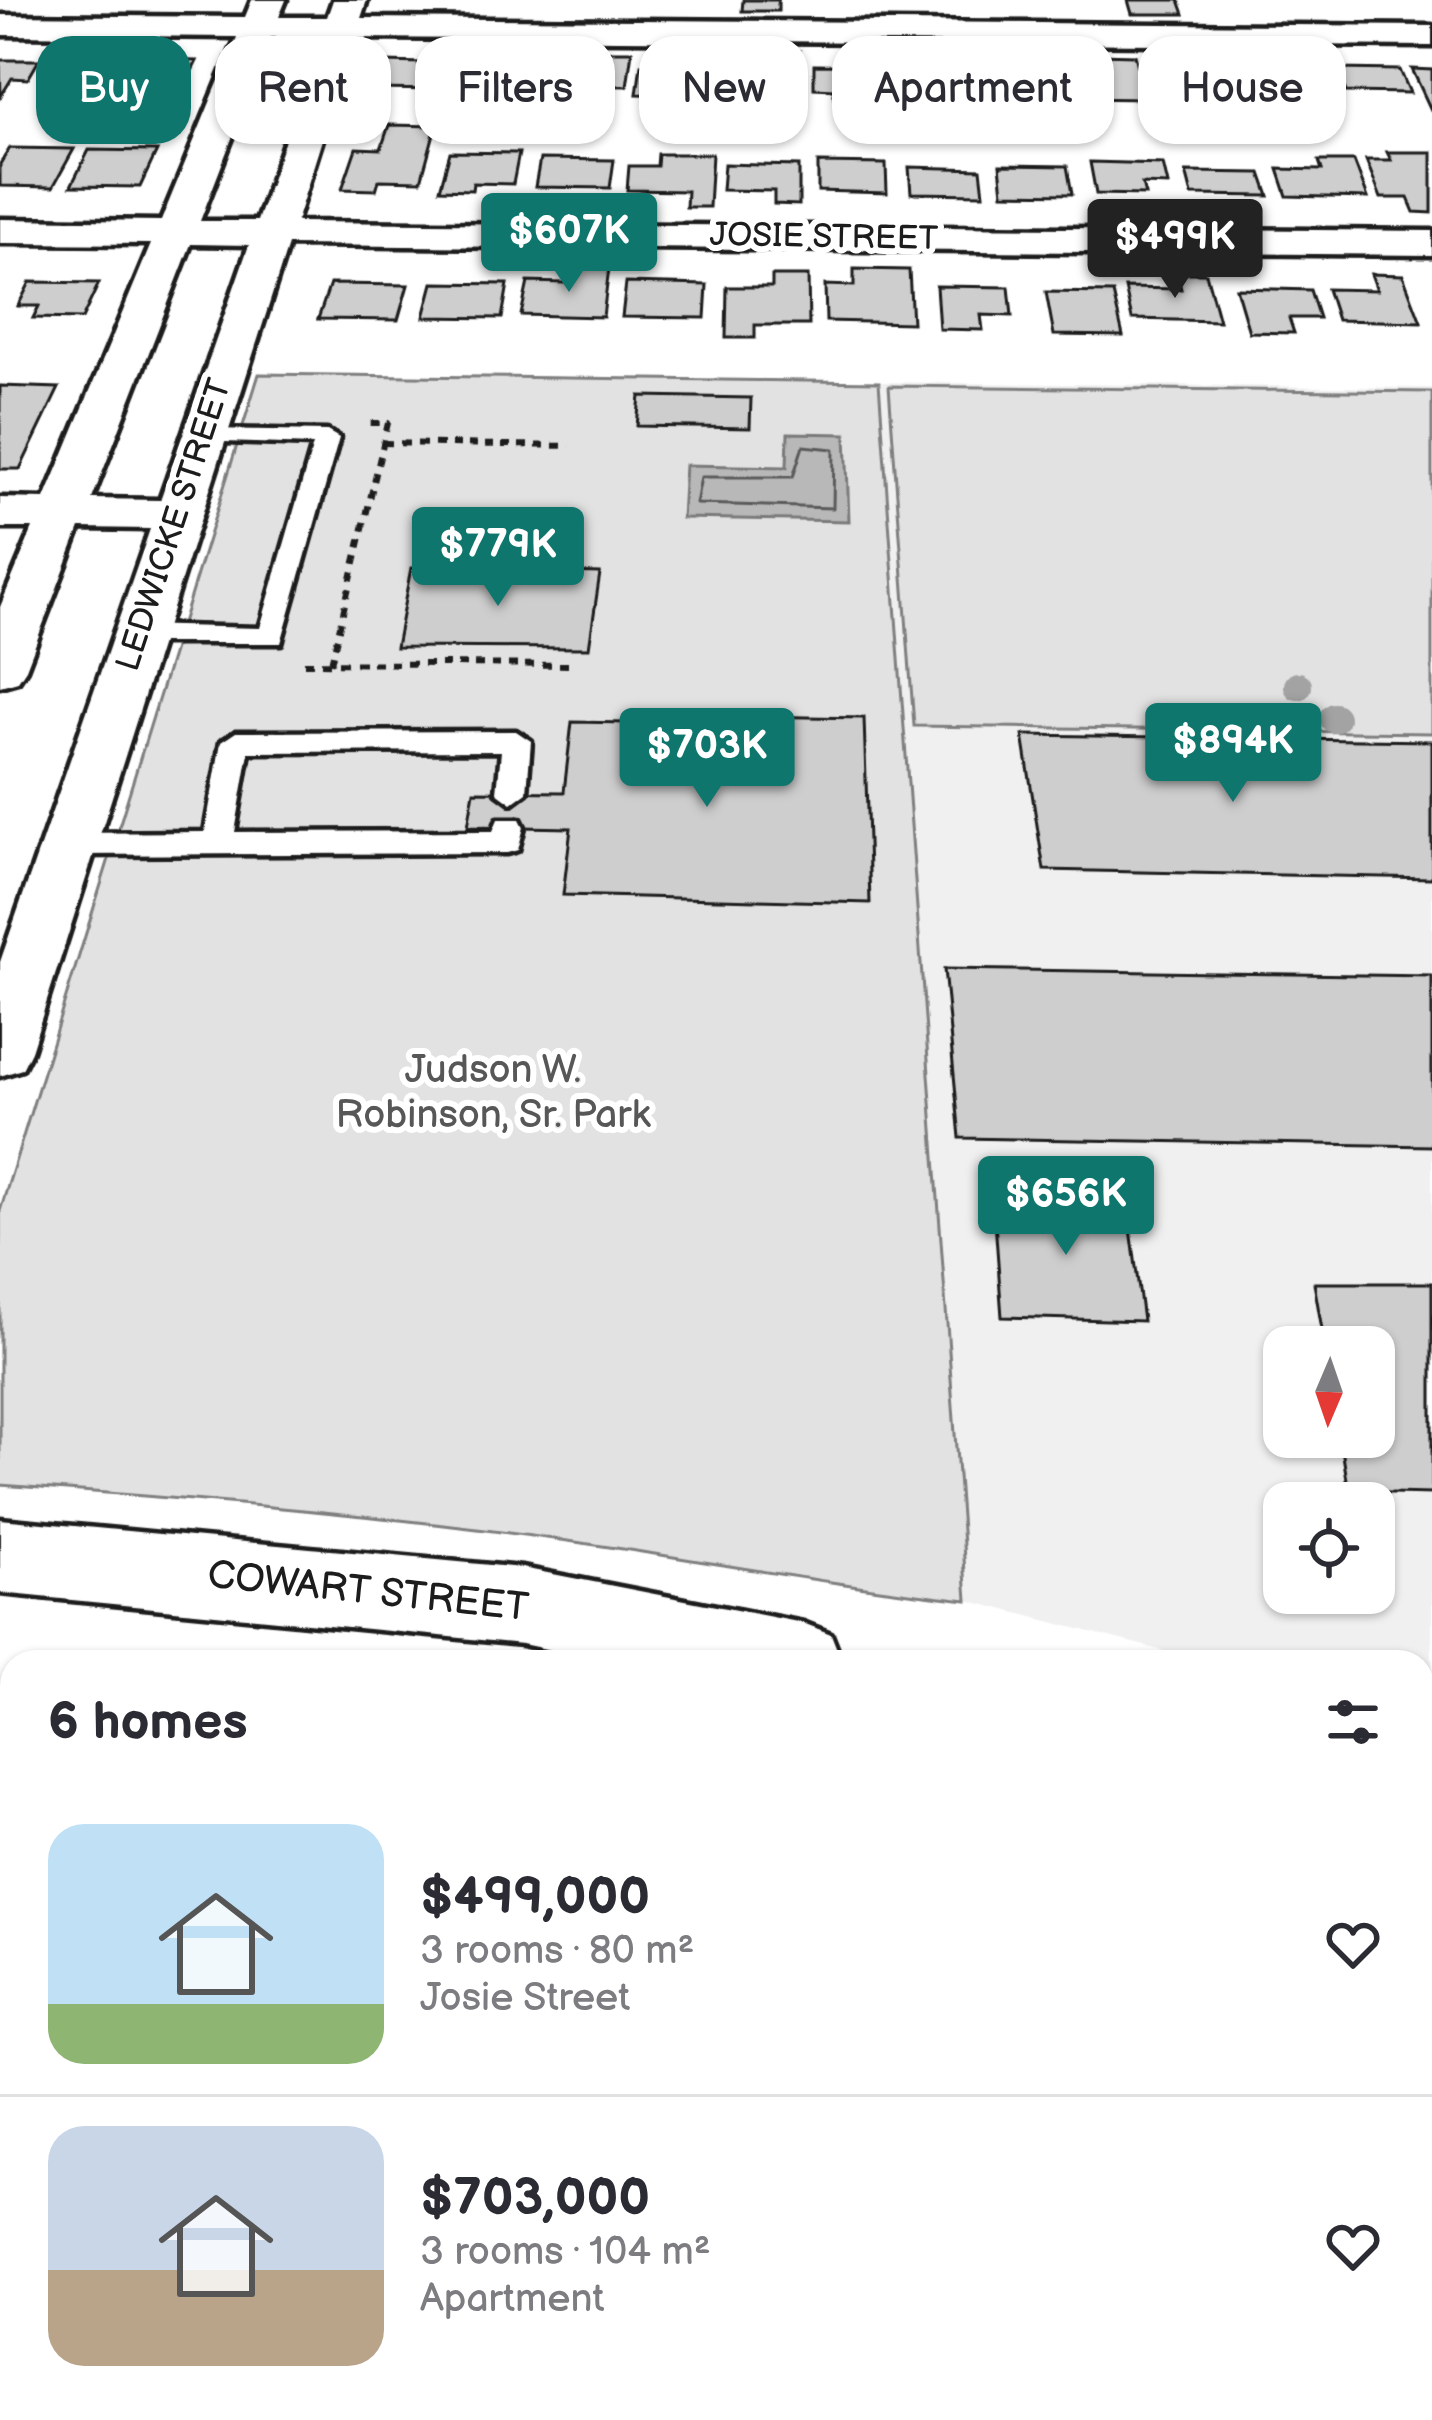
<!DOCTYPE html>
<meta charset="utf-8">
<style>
body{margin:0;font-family:"Balsamiq Sans",sans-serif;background:#f7f7f7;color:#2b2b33;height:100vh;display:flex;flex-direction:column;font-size:45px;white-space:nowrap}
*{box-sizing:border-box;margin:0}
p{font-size:39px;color:#7c7c81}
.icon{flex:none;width:66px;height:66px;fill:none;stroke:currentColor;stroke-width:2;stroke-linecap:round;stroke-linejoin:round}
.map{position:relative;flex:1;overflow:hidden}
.sheet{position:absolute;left:0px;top:1650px;width:1434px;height:771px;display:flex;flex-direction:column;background:#fff;border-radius:36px 36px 0 0;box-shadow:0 3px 9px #0004}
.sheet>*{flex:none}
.hud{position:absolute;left:36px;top:36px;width:1362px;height:108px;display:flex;gap:24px}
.needle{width:78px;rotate:182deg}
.fabs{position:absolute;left:1263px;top:1326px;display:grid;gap:24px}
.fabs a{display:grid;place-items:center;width:132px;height:132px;border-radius:24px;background:#fff;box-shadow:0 3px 9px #0004;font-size:60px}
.price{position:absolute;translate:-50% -102px;padding:0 27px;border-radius:12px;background:#0f766e;color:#fff;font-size:39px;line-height:78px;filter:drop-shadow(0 3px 6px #0008)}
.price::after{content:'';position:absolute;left:50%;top:72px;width:36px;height:27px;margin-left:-18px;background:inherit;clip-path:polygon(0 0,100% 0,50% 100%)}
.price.current{background:#222;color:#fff}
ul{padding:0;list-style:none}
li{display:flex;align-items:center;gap:36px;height:300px;padding:0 48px}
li+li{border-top:3px solid #e1e1e2}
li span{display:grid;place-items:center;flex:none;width:336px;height:240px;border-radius:36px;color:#555}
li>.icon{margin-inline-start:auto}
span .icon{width:144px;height:144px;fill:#fffc;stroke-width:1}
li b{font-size:51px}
h2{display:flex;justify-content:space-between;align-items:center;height:144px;padding:0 48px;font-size:51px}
.tag{padding:0 42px;border-radius:36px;background:#fff;box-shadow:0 3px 9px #0004;font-size:42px;line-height:108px}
.tag.current{background:#0f766e;color:#fff}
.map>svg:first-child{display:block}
</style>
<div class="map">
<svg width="1432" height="2420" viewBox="0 0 1432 2420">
<rect width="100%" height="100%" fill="#fff"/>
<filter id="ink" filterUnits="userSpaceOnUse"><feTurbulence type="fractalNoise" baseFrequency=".00833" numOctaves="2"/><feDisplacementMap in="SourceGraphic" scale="24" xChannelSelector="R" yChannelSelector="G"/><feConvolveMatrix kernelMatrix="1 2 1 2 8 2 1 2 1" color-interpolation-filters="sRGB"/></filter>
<g filter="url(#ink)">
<path fill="#f0f0f0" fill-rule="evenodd" d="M879 382 1432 388V1726L1422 1723V1662H1206L967 1600ZM1284 1347H1374V1437H1284ZM1284 1503H1374V1593H1284Z"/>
<g fill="#e2e2e2" stroke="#7f7f7f" stroke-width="3">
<path d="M259 374 879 382 967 1600C849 1587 733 1566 616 1548 412 1517 206 1500 0 1485V1211Z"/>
<path d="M889 386 1432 392V733L914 726Z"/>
</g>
<path fill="#b8b8b8" stroke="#7a7a7a" stroke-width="3" d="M788 433 846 434 849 521 682 518 685 465 787 467Z"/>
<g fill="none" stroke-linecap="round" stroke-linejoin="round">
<path stroke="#5a5a5a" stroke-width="3" d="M803 446 834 449 833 508 696 504 701 477H793Z"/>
</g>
<g fill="#cecece" stroke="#1c1c1c" stroke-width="3">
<path d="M743 0H778V11H742Z"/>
<path d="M1128 0H1179L1184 14H1132Z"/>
<path d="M519 51 541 52 533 87 465 86 472 62H516Z"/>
<path d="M608 51H632L627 86 551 85 556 62 606 63Z"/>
<path d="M772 51H800L801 72H789L790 103H750V91H726L727 64 772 65Z"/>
<path d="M922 51 967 52 972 89 898 87 897 65 923 66Z"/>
<path d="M1097 54 1135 55 1146 99 1075 98 1068 66H1100Z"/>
<path d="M54 59 117 60 104 84 41 83Z"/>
<path d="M0 60H39L28 79 12 78 1 96Z"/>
<path d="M137 60 197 61 183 89 122 88Z"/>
<path d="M383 62 424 63 422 71H447L442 90 374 89Z"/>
<path d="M641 64 704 65 703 85 677 84 676 95 637 94Z"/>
<path d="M814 65 881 66 883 99 834 98V89L814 88Z"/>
<path d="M983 66 1045 67 1049 88 1025 87 1026 98 987 97Z"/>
<path d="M1337 69 1400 70 1410 93 1346 92Z"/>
<path d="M1412 69 1432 70V110H1431Z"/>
<path d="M1155 70 1233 72 1240 95 1161 93Z"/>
<path d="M1244 70 1308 72 1320 111 1333 112 1337 123 1296 122 1292 108 1253 107Z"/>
<path d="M1212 105H1250L1257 125H1219Z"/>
<path d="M389 125 436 126 421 181 379 180 376 190 342 189 356 148 381 149Z"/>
<path d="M10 148 74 149 53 187 0 186V164Z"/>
<path d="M89 150 157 151 140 187 71 186Z"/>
<path d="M450 152 519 153 513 184 473 183 472 190 440 189Z"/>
<path d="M1387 152H1432V213L1414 212 1408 198H1381L1366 160H1391Z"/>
<path d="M658 154H712L709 207H686L687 191 627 190 629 166H657Z"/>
<path d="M540 159 614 160 610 188 535 187Z"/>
<path d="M1319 161H1354L1368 198 1287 196 1278 169 1322 170Z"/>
<path d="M1090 162 1163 164 1168 185 1142 184 1145 195 1096 194Z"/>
<path d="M818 163 886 164 887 193 818 191Z"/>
<path d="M724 164 799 166V205L774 204V191L722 190Z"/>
<path d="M1000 165 1067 166 1072 194 1003 193Z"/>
<path d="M909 167 981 169 984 194 911 193Z"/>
<path d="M1186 172 1261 173 1269 196 1192 195Z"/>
<path d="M568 268H609L603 317 521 315 528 282 565 283Z"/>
<path d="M854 269 909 270 912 323 826 321 825 285 854 286Z"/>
<path d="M1177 273H1206L1219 321 1132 319 1125 288 1181 289Z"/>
<path d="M1371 274 1403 275 1421 322 1337 320 1327 289 1377 290Z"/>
<path d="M772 276H808L809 325H755V338H726L727 287H772Z"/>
<path d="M30 282 99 283 82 319 33 318 39 306H18Z"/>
<path d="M433 283 508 284 502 318 424 317Z"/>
<path d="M626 283 707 285 705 318 622 317Z"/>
<path d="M330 284 408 285 398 320 318 319Z"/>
<path d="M936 286 1009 287 1012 316 981 315 983 330 939 329Z"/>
<path d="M1236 288 1310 290 1319 318H1289L1294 333 1249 332Z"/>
<path d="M1046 292 1113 293 1123 336 1054 335Z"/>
<path d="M0 386 59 388 20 469H0Z"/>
<path d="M640 396 751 398 750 428 637 426Z"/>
<path d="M411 568 600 573 589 648 396 647Z"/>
<path d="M688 715 864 718 870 903 563 895 571 828 468 826 474 791 564 792 572 722 687 724Z"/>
<path d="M1023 735 1432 741V878L1044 870Z"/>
<path d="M944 969 1432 976V1146L960 1138Z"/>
<path d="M993 1194 1127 1198 1143 1321 1002 1317Z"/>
<path d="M1314 1283H1432V1494L1349 1492 1340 1437H1374V1347H1325Z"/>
<path d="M0 1743H12V1793L0 1838Z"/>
<path d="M0 2199H12V2409H133L131 2420H0Z"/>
<path d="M174 2409H351L349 2420H172Z"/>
<path d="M410 2409H587L585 2420H408Z"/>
<path d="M642 2409H644L698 2420H640Z"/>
</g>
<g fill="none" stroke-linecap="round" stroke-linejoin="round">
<defs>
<g id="service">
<path d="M204 429 327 431 339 438 281 643H137L123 634 137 625 260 628 313 445 195 441V431Z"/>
<path d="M516 731 531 741 527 792 512 803 497 792 501 751 249 752 235 832 493 831 498 819H520L524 827 518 850 507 853 68 855 57 852 53 844 57 836 68 833 205 832 221 742 236 732Z"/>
</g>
<g id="minor">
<path d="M252 0H286L279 17H327L333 0H367L361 18 1432 26V46L354 38 296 222 1432 231V255L288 245 31 1051 22 1069 0 1076V962L150 529 80 528 26 669 18 681 0 686V607L33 528H0V498L45 499 151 244 0 243V219L161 221 237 37 0 35V15L245 17ZM271 37 320 38 257 221H200ZM191 244 249 245 160 500 92 499Z"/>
<path d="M0 1519 522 1568 803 1623 831 1634 842 1662H609L522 1644 0 1593Z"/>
<path d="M1422 1794 1432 1797V1881L1422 1878Z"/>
</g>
</defs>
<use href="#service" stroke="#1c1c1c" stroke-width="9"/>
<use href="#minor" stroke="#1c1c1c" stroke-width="9"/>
<g stroke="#1c1c1c" stroke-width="6" stroke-dasharray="9 8" stroke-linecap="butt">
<path d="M383 443 570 446"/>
<path d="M304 663 576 665"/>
<path d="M331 663 388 423H363"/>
</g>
<use href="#service" fill="#fff" fill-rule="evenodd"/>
<use href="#minor" fill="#fff" fill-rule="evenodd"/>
</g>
<g fill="#a3a3a3">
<circle cx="1298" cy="686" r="14"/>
<circle cx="1334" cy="718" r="15"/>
</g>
</g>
<g text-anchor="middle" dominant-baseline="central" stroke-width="12" stroke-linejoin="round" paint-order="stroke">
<g font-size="33" fill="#1c1c1c" stroke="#fff">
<text transform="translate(824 237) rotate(1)">JOSIE STREET</text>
<text transform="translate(174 525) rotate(-72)">LEDWICKE STREET</text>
</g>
<g font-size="39" fill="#575757" stroke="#fff">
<text x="493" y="1070">Judson W.<tspan x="493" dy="45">Robinson, Sr. Park</tspan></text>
</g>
<g font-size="39" fill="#1c1c1c" stroke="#fff">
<text transform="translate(368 1592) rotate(6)">COWART STREET</text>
</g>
</g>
</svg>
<div class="fabs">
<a><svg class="needle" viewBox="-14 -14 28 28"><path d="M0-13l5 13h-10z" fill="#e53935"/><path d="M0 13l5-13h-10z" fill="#7c7c81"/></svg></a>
<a><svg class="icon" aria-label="locate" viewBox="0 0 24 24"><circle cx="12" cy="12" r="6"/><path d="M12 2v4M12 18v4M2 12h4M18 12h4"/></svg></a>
</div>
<b class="price" style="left:569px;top:295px">$607K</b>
<b class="price current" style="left:1175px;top:301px">$499K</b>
<b class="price" style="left:498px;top:609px">$779K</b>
<b class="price" style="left:1233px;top:805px">$894K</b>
<b class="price" style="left:707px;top:810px">$703K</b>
<b class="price" style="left:1066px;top:1258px">$656K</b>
<div class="hud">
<a class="tag current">Buy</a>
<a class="tag">Rent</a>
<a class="tag">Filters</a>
<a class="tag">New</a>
<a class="tag">Apartment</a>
<a class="tag">House</a>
</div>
<section class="sheet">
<h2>6 homes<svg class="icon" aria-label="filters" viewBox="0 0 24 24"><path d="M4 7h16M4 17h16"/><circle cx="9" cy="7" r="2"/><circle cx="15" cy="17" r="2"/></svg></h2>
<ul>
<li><span style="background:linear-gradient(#bfe0f5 75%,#8fb573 0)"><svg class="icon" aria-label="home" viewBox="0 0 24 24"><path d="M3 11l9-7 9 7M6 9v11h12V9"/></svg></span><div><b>$499,000</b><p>3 rooms · 80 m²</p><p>Josie Street</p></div><svg class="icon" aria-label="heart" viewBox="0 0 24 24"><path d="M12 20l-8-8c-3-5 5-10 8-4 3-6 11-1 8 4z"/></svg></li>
<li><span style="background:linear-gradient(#c9d6e8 60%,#b9a48a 0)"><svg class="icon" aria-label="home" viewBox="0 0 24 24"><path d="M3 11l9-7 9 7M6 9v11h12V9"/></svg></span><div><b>$703,000</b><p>3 rooms · 104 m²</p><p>Apartment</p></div><svg class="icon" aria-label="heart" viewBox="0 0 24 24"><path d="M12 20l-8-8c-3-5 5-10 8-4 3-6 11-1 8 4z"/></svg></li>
</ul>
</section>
</div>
